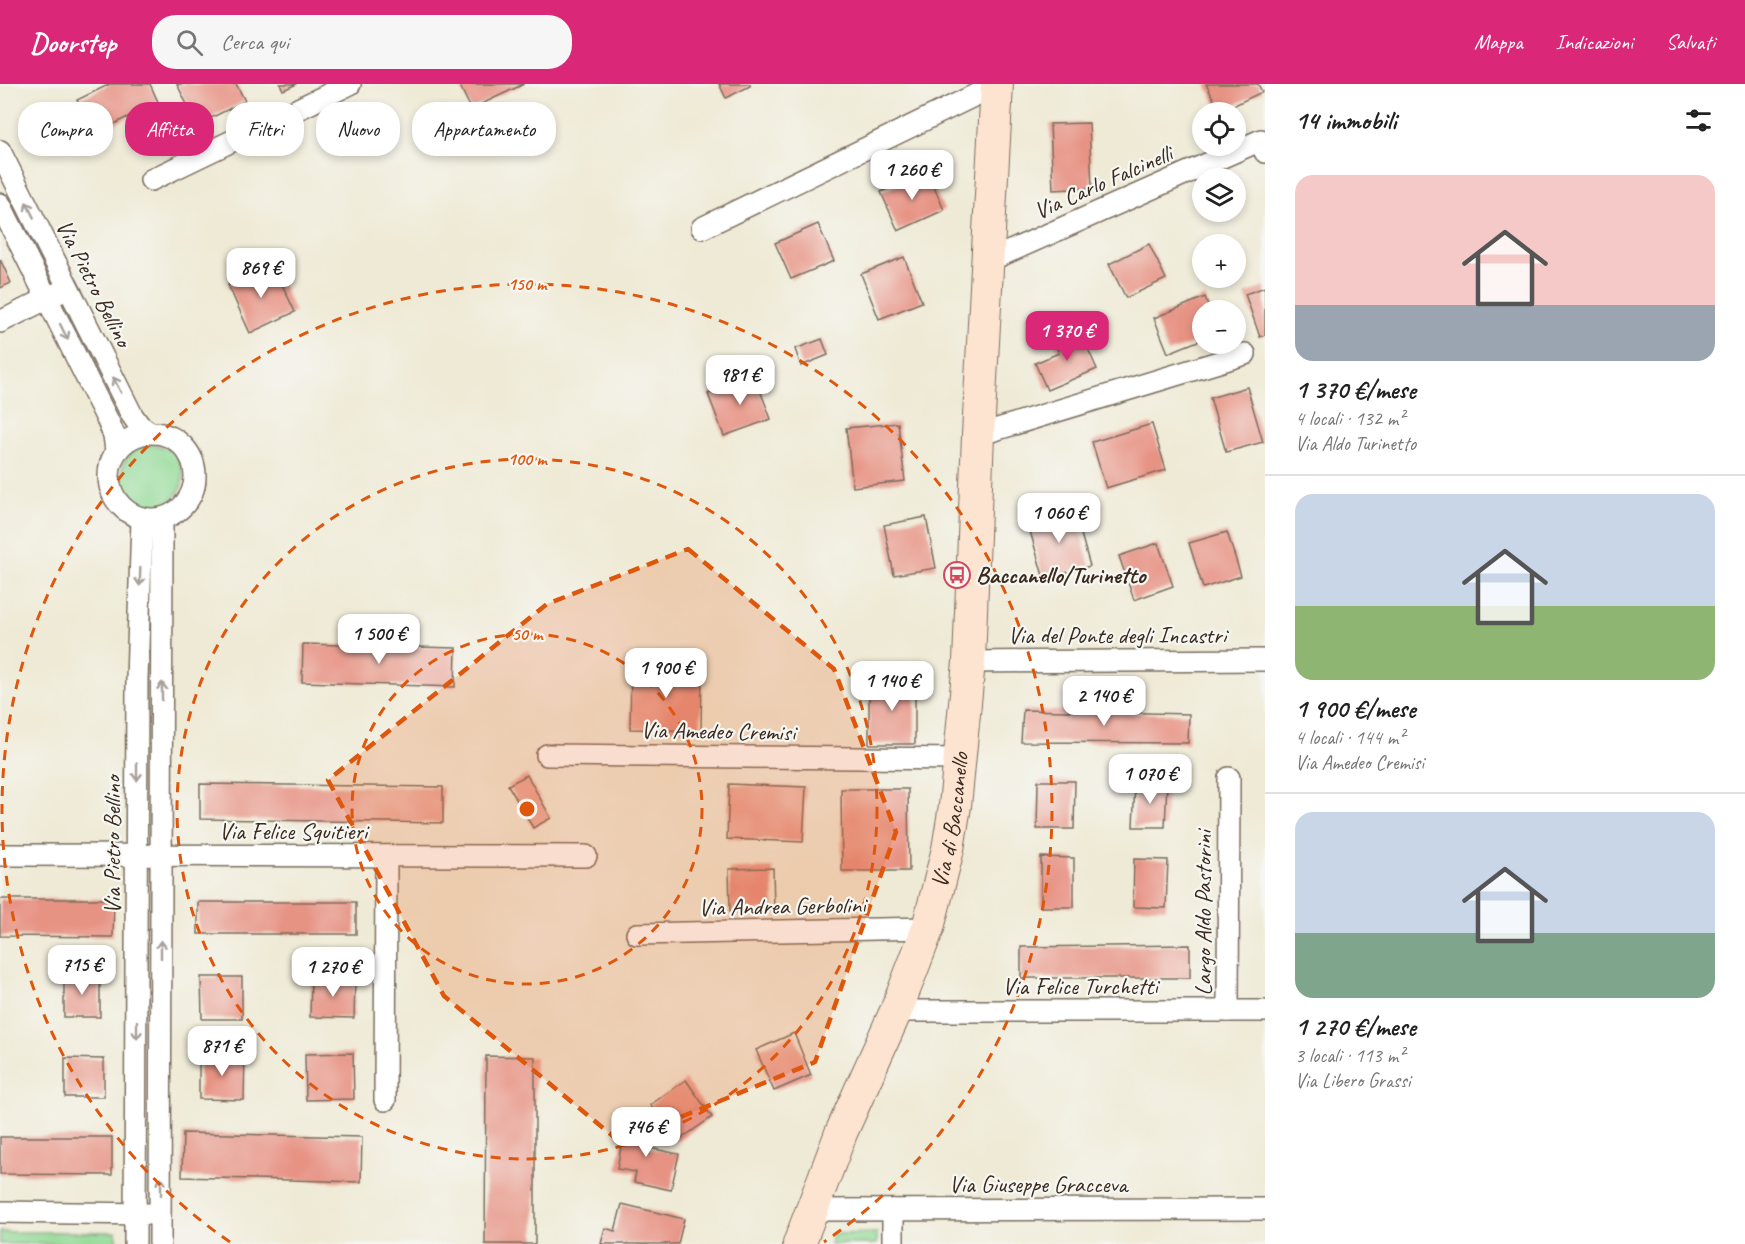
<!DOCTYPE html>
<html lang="it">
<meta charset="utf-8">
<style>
body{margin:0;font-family:Caveat,sans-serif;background:#f6f6f6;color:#222;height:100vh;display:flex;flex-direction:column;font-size:22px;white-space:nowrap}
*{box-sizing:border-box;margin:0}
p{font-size:20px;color:#767676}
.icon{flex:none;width:33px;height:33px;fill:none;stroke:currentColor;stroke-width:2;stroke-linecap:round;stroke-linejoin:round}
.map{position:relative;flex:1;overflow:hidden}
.panel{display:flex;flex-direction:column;background:#fff;width:480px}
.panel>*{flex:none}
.top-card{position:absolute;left:18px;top:18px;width:570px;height:54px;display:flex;gap:12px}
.tools{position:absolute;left:1192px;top:18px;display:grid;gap:12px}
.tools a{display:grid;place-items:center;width:54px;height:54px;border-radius:50%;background:#fff;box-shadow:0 3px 9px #0003;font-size:30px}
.price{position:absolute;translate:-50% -51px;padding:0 14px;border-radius:12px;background:#fff;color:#222;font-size:20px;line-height:39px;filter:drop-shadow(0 2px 3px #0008)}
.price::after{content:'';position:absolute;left:50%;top:36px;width:18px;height:14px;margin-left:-9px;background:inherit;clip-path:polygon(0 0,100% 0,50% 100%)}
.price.active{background:#db2777;color:#fff}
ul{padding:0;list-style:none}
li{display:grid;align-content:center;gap:12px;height:318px;padding:0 30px}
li+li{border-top:2px solid #e0e0e0}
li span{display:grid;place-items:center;height:186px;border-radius:18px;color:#555}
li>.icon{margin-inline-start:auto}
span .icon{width:108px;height:108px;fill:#fffc;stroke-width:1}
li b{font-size:26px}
h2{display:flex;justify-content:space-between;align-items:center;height:72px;padding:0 30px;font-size:26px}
.chip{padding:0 21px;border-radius:24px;background:#fff;box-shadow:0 3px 9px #0003;font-size:21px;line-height:54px}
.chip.active{background:#db2777;color:#fff}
header{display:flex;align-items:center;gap:36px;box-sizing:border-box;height:84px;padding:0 30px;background:#db2777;color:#fff}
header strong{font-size:28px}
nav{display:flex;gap:33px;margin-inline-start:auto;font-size:21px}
.search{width:420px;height:54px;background:#f6f6f6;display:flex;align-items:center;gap:15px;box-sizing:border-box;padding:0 21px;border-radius:24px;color:#767676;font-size:22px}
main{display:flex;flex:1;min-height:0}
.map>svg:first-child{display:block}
</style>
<header>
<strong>Doorstep</strong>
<div class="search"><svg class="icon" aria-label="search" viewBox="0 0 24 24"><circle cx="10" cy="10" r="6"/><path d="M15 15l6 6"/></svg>Cerca qui</div>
<nav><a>Mappa</a><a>Indicazioni</a><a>Salvati</a></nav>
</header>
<main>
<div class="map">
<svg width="1265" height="1160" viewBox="0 0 1265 1160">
<rect width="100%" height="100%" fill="#f6f6f2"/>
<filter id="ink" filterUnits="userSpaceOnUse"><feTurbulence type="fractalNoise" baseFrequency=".0167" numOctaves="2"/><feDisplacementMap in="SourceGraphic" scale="12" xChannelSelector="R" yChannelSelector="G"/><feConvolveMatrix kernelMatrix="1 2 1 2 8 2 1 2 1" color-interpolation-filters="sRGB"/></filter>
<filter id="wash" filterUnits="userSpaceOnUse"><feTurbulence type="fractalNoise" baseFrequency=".008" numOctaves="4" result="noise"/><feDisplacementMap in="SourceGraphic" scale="24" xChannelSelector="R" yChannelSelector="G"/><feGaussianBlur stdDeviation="1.35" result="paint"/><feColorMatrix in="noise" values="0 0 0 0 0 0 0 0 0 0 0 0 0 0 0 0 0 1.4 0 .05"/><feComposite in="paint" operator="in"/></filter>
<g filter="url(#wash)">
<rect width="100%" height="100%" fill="#efead5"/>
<g fill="#90d994" stroke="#668259" stroke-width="1.5">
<circle cx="152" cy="392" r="31"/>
<rect x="0" y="1148" width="116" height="12"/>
<path d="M877 1149V1160H830L833 1150Z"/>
</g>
<g id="blocks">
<g fill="#e79384">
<path d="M110 0H150L158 18 94 50 77 16Z"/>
<path d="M177 0H236L245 17 197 41Z"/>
<path d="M280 0H297L283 6Z"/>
<path d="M459 0H524L471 25Z"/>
<path d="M719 0H750V2L726 14Z"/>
<path d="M1206 0H1258L1262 8 1220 28Z"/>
<path d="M1089 39 1092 104 1053 106 1050 40Z"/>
<path d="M927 87 944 126 898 147 881 108Z"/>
<path d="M818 140 834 177 791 195 775 159Z"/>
<path d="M1149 160 1166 195 1126 214 1109 180Z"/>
<path d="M904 173 922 218 879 235 861 190Z"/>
<path d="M0 175 11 199 0 204Z"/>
<path d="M273 181 295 228 250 249 228 201Z"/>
<path d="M1265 203V251L1260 253 1245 210Z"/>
<path d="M1205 213 1210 226H1203V255L1168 269 1154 234Z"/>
<path d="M1080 247 1097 285 1047 306 1035 279 1059 269 1054 258Z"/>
<path d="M822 255 828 271 801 282 795 265Z"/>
<path d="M755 293 771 335 724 352 708 310Z"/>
<path d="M1247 303 1263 358 1226 368 1210 314Z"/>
<path d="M898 339 905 397 853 403 846 344Z"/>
<path d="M1152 340 1166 386 1106 404 1092 358Z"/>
<path d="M1074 425 1090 482 1044 495 1027 437Z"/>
<path d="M926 433 936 484 894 491 884 441Z"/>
<path d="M1227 448 1241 492 1203 504 1189 459Z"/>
<path d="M1158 459 1173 502 1134 516 1119 472Z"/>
<path d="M303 560 456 564 455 603 302 598Z"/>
<path d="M631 584 702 585 701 647 630 645Z"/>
<rect x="869" y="595" width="46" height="65"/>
<path d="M1023 626 1189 630 1188 659 1021 658Z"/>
<path d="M527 691 551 734 533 744 508 701Z"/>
<path d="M1038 697H1075L1074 745H1037Z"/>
<path d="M1135 698 1167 699 1165 743H1133Z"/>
<path d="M200 700 443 703V739L200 735Z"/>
<path d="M729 700 806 703 803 758 727 755Z"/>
<path d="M841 705H908L909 787H842Z"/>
<path d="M1041 773 1074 774V823H1041Z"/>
<path d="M1134 775 1168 776 1166 824 1133 823Z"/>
<path d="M773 784 774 826 730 828 729 785Z"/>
<path d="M0 815H114L113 853 0 852Z"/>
<rect x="198" y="818" width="158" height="32"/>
<path d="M1190 861V894H1021V863Z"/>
<rect x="64" y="892" width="36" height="41"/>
<path d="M201 893H242V935H202Z"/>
<path d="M311 895H355L354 934 310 933Z"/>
<path d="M794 949 811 991 774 1007 756 966Z"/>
<path d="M353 969 354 1015 306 1016 305 970Z"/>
<path d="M199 970 245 971 244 1016 199 1015Z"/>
<path d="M486 972 535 973V1160H485Z"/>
<path d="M65 974 104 975V1013H65Z"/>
<path d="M686 996 712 1033 676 1058 650 1021Z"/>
<path d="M626 1035 648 1039 644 1063 679 1070 671 1106 634 1098 636 1088 617 1085Z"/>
<path d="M183 1049 362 1053 361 1098 182 1093Z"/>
<path d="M0 1053H112V1091L0 1090Z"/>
<path d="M622 1120 684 1135 678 1160H601L605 1144 615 1147Z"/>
</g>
</g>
</g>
<g filter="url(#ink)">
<use href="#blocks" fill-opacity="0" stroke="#7a6d5e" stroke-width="1.5"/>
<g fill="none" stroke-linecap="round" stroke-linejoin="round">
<defs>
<g id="street">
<path d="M0 67 132 331 139 341 149 348"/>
<path d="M151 96 350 0"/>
<path d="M0 120 108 337 114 351 116 367"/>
<path d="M702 144 998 0"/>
<path d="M988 177 1261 56 1265 68"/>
<path d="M0 238 60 208"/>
<circle cx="152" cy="392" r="43"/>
<path d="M978 351 1245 270"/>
<path d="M969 578 1265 576"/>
<path d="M547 671 960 675"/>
<path d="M0 771 586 772"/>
<path d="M637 850 928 844"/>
<path d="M896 927H1265"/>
<path d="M1228 927 1229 694"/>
<path d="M385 1016 386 773"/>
<path d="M811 1126 1265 1125"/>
<path d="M893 1126V1160"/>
<path d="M0 1128 149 1130"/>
<path d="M135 1160 137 595 142 435"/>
<path d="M160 1160 162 435"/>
</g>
<g id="secondary">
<path id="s1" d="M799 1160 841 1049 896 927 928 844 948 765 955 722 969 578 978 351 997 0"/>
</g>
</defs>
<use href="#street" stroke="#7a6d5e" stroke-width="24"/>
<use href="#secondary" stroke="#7a6d5e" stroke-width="34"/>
<use href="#street" stroke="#fff" stroke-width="21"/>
<use href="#secondary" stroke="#fde4d1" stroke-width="32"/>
</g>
<defs><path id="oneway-shaft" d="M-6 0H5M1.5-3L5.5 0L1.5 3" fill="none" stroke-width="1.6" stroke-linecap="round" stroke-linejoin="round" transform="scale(1.5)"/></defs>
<g stroke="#a79f9a">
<use href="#oneway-shaft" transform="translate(30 126) rotate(-116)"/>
<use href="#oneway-shaft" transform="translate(64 248) rotate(64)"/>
<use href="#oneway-shaft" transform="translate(117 301) rotate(-117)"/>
<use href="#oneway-shaft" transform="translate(140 493) rotate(92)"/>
<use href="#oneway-shaft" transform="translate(162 607) rotate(-90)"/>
<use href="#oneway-shaft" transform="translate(137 688) rotate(90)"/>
<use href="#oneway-shaft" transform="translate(161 865) rotate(-90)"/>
<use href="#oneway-shaft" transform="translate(137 946) rotate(90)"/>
<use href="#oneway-shaft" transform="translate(161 1102) rotate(-90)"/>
</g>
</g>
<path fill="#df570d" fill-opacity="0.2" stroke="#df570d" stroke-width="4.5" stroke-dasharray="12 8" stroke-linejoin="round" d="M688 465 834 585 896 748 815 978 620 1058 444 912 328 696 547 520Z"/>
<g fill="none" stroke="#df570d" stroke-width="3" stroke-dasharray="10 8">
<circle cx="527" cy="725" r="175"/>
<circle cx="527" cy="725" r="350"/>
<path d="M230 1158A525 525 0 1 1 824 1158"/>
</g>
<defs>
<symbol id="bus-ring" viewBox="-11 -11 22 22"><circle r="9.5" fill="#f6f6f2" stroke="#d1495b" stroke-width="1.5"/><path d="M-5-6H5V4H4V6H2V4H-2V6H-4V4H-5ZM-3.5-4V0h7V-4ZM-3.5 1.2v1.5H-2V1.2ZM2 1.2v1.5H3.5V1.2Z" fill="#d1495b"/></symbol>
</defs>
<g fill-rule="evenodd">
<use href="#bus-ring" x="942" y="476" width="30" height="30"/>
</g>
<g text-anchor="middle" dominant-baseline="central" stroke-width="4.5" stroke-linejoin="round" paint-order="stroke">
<g font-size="24" fill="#3b2a1e" stroke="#f6f6f2">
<text transform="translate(1103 98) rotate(-24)">Via Carlo Falcinelli</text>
<text transform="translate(94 199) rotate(63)">Via Pietro Bellino</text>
<text x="1117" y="551">Via del Ponte degli Incastri</text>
<text transform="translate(718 647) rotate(1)">Via Amedeo Cremisi</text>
<text stroke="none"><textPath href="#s1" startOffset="452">Via di Baccanello</textPath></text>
<text x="293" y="747">Via Felice Squitieri</text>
<text transform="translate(112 761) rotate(-90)">Via Pietro Bellino</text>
<text transform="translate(782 822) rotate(-1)">Via Andrea Gerbolini</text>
<text transform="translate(1203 829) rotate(-90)">Largo Aldo Pastorini</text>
<text x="1080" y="902">Via Felice Turchetti</text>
<text x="1038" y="1100">Via Giuseppe Gracceva</text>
</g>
<g font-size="24" font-weight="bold" fill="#3b2a1e" stroke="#f6f6f2" text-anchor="start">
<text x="976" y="491">Baccanello/Turinetto</text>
</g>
</g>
<circle cx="527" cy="725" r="9" fill="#df570d" stroke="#f6f6f2" stroke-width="3"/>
<g font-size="18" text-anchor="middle" font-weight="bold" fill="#df570d" stroke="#f6f6f2" stroke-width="4.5" stroke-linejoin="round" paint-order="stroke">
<text x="527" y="206">150 m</text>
<text x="527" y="381">100 m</text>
<text x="527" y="556">50 m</text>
</g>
</svg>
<div class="tools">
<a><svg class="icon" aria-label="locate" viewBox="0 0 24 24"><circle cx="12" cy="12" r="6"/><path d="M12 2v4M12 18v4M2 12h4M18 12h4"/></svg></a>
<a><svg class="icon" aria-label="layers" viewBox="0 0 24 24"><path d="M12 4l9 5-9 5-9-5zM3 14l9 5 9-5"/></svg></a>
<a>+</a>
<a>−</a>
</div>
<b class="price" style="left:912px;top:117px">1 260 €</b>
<b class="price" style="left:261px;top:215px">869 €</b>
<b class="price active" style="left:1067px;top:278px">1 370 €</b>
<b class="price" style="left:740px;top:322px">981 €</b>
<b class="price" style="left:1059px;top:460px">1 060 €</b>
<b class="price" style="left:379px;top:581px">1 500 €</b>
<b class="price" style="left:666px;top:615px">1 900 €</b>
<b class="price" style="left:892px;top:628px">1 140 €</b>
<b class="price" style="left:1104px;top:643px">2 140 €</b>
<b class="price" style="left:1150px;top:721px">1 070 €</b>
<b class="price" style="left:82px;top:912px">715 €</b>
<b class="price" style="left:333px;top:914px">1 270 €</b>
<b class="price" style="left:222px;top:993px">871 €</b>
<b class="price" style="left:646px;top:1074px">746 €</b>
<div class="top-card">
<a class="chip">Compra</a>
<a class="chip active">Affitta</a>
<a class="chip">Filtri</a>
<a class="chip">Nuovo</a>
<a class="chip">Appartamento</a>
</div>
</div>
<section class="panel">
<h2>14 immobili<svg class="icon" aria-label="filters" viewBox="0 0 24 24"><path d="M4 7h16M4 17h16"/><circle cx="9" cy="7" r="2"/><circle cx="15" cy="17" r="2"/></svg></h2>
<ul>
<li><span style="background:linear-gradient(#f6c9c9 70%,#9aa5b1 0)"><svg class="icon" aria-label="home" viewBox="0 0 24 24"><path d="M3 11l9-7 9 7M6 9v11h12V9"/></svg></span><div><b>1 370 €/mese</b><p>4 locali · 132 m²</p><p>Via Aldo Turinetto</p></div></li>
<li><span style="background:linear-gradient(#c9d6e8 60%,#8fb573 0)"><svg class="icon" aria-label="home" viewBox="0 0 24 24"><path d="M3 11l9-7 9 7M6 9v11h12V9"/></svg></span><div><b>1 900 €/mese</b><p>4 locali · 144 m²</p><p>Via Amedeo Cremisi</p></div></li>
<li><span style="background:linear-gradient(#c9d6e8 65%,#7fa58c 0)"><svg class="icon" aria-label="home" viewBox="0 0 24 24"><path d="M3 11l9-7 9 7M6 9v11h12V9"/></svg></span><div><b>1 270 €/mese</b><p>3 locali · 113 m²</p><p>Via Libero Grassi</p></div></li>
</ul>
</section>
</main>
